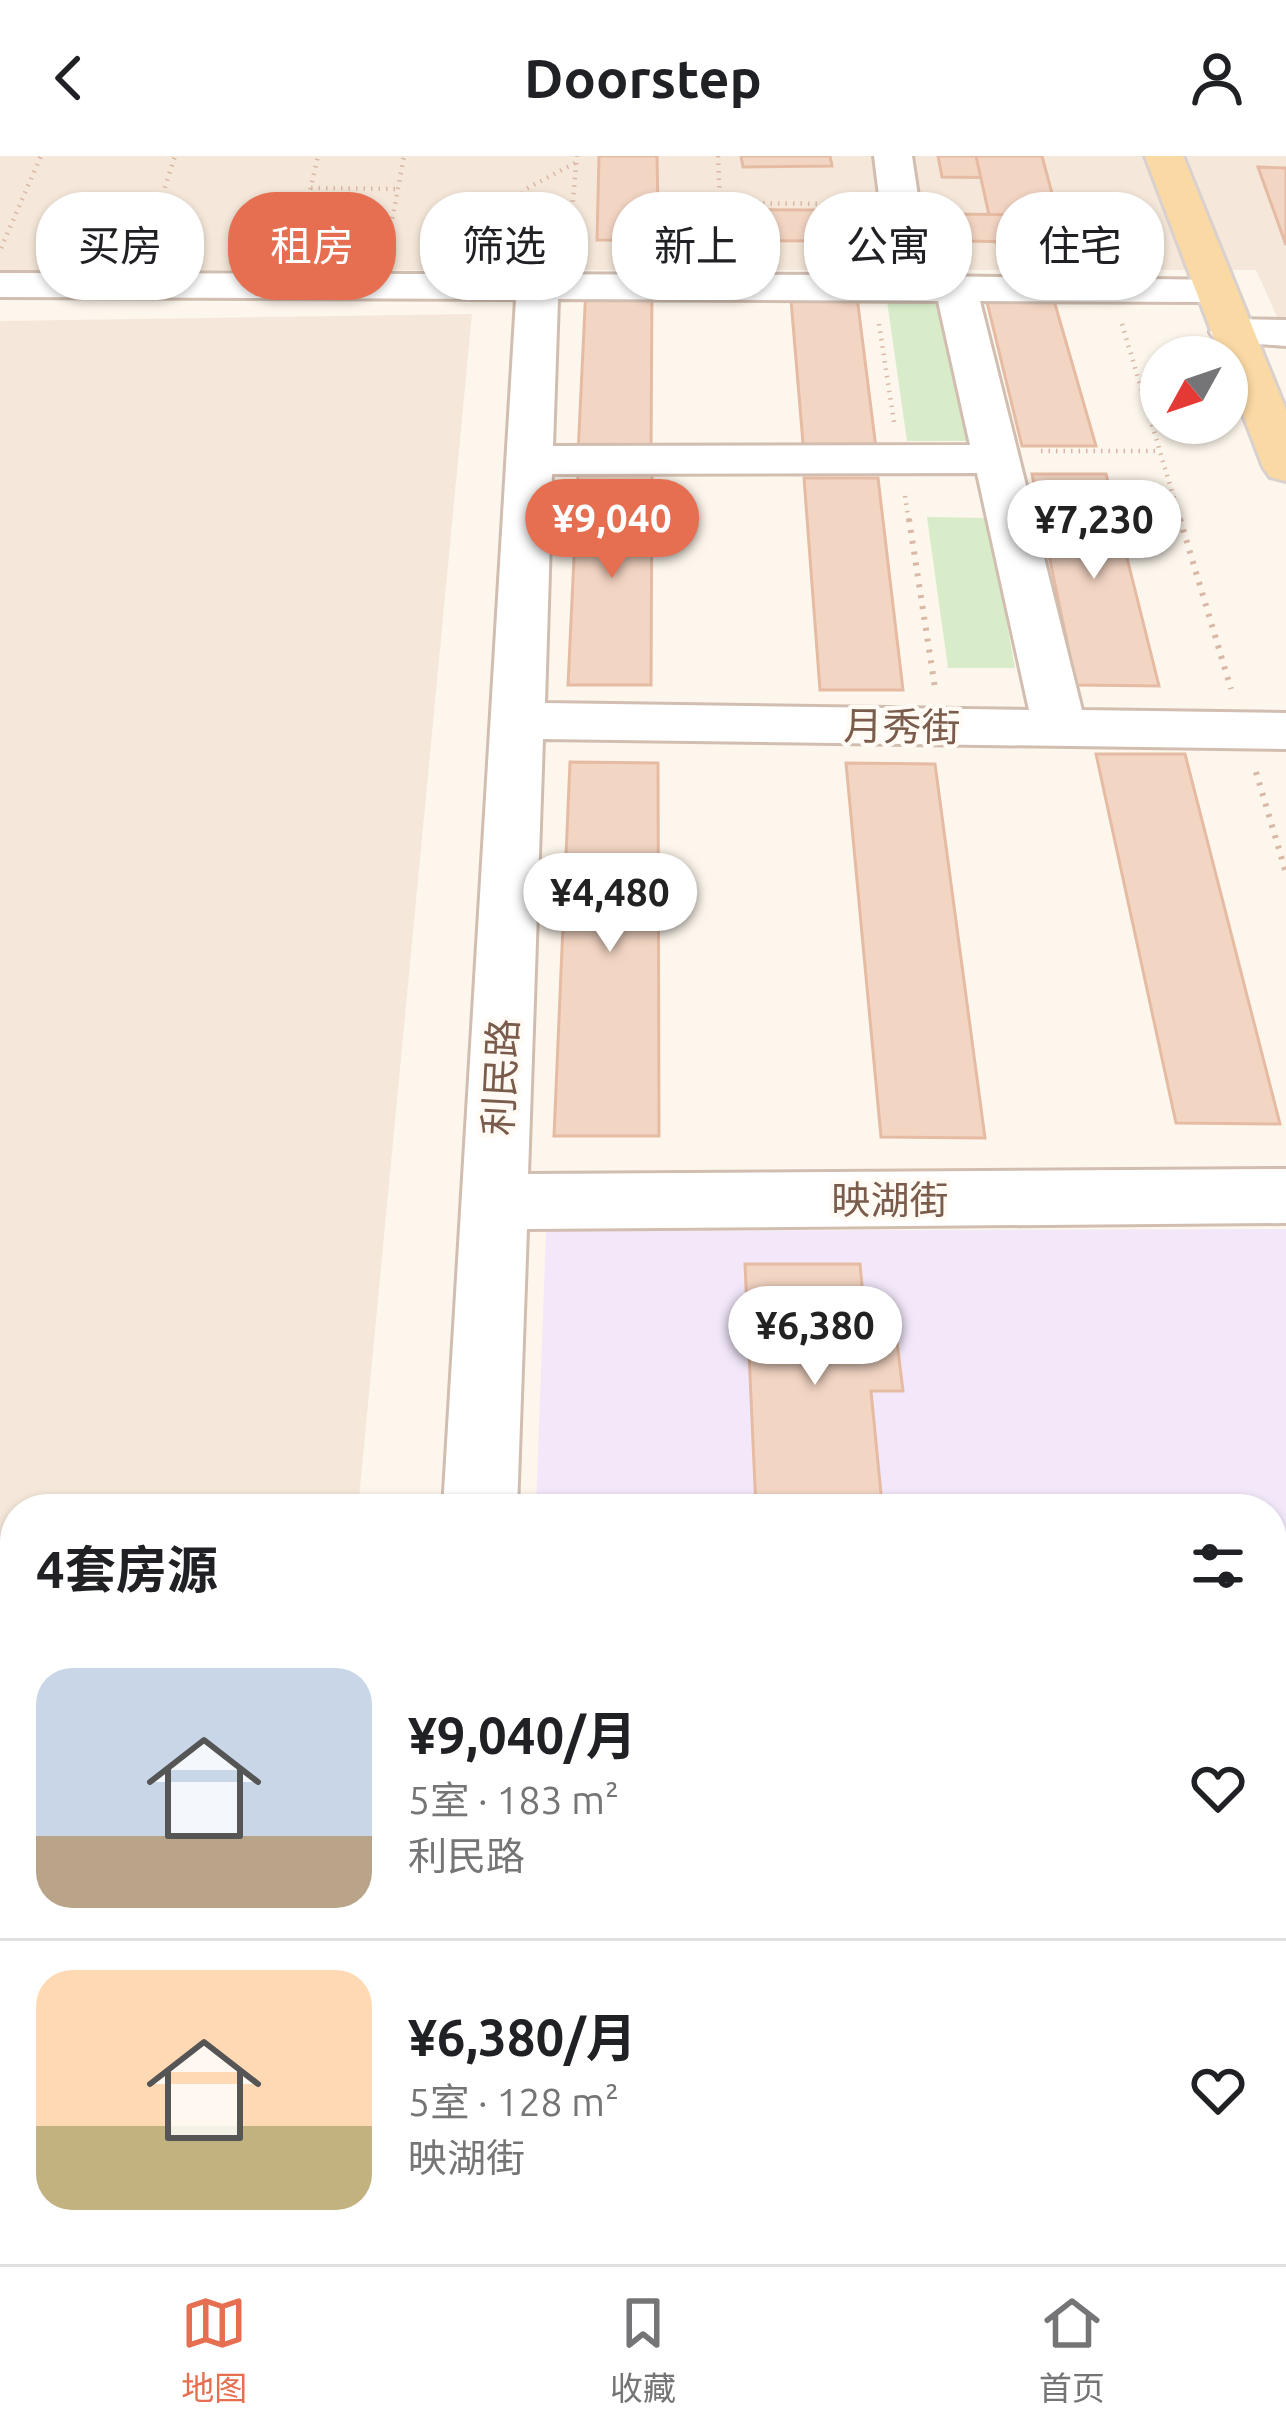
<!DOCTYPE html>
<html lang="zh">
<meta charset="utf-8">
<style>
body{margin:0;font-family:Ubuntu,"Noto Sans SC",sans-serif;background:#f6f6f6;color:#202124;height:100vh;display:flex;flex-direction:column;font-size:45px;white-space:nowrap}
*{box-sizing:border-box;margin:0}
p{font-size:39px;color:#757577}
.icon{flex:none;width:66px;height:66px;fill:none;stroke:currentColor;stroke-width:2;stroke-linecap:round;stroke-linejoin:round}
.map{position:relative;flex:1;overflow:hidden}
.drawer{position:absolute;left:0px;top:1338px;width:1287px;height:771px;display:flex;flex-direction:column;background:#fff;border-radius:48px 48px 0 0;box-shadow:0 3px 9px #0004}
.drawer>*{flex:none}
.guide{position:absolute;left:36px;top:36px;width:1215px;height:108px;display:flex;gap:24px}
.needle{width:78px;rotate:230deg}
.controls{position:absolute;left:1140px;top:180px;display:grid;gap:24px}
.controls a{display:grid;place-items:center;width:108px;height:108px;border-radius:50%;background:#fff;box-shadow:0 3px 9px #0004;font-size:60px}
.price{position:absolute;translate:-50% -102px;padding:0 27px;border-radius:42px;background:#fff;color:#222;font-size:39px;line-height:78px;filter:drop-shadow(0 3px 6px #0008)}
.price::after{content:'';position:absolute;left:50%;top:72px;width:36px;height:27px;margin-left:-18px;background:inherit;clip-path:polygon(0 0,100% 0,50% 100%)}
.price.active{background:#e76f51;color:#fff}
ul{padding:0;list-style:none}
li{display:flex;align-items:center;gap:36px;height:300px;padding:0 36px}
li+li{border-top:3px solid #e0e0e0}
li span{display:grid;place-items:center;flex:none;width:336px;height:240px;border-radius:36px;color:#555}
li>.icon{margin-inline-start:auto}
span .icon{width:144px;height:144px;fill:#fffc;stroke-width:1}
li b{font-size:51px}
h2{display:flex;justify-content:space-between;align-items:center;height:144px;padding:0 36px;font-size:51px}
.tag{padding:0 42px;border-radius:48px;background:#fff;box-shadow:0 3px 9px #0004;font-size:42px;line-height:108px}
.tag.active{background:#e76f51;color:#fff}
header{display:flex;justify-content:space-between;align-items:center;height:156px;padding:0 36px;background:#fff;font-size:54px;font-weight:600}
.dock{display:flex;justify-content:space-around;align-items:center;height:168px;border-top:3px solid #e0e0e0;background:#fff;font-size:33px;color:#757577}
.dock a{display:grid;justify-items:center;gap:6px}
.dock .active{color:#e76f51}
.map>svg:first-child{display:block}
</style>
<header><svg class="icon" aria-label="back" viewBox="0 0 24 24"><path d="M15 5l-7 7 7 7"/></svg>Doorstep<svg class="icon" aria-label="person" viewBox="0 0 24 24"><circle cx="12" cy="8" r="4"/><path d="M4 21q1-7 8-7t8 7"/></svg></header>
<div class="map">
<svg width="1286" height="2108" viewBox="0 0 1286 2108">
<rect width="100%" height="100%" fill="#fdf6ec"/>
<g fill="#f5e8da">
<path d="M0 0H1286V181L1256 114H0Z"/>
<path d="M472 158 358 1353H15V2094H287L286 2108H0V165Z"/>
</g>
<g fill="#f3e8fa">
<path d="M1286 1073V2108H895L894 2094H1272V1353H919L918 1347 882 1348 871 1235H902L866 1172 859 1108H745L756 1353H536L546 1075Z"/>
<path d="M512 2094H816L817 2108H511Z"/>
</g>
<g fill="#d8ecc9">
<path d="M887 145H948L973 285H907Z"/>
<path d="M927 361 988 362 1015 512H948Z"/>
<rect x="1272" y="1450" width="14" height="269"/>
<rect x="1272" y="1750" width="14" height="209"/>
</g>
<g fill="#f3d5c3" stroke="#e6bba3" stroke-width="3">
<path d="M599 0H657L658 53 814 54 818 85 597 84Z"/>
<path d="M741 0H830L832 10 743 11Z"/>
<path d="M938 0H1020L1025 22 942 21Z"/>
<path d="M976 0H1042L1065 86H995Z"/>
<path d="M1258 11 1286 12V89Z"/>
<path d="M949 58 1037 59 1044 86 955 85Z"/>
<path d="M586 131H652L651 298H578Z"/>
<path d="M790 132 856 133 877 300 804 299Z"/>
<path d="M1053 141 1096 290H1022L986 142Z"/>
<path d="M578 317 652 318 651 529H568Z"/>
<path d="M1032 318H1106L1159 530 1076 529Z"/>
<path d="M804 322H878L903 534H820Z"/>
<path d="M1096 598H1185L1280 968 1176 967Z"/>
<path d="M570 606 658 607 659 980H554Z"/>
<path d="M846 607 935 608 985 982 881 981Z"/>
<path d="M745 1108H860L866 1172 897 1186 903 1235H871L882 1348 919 1347V1353H756Z"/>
<path d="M816 2094H894L895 2108H817Z"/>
</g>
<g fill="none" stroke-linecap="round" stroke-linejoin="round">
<defs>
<g id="minor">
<path d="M874 0H912L930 120 1228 124 1234 133 1228 142 1213 146 980 145 1082 554 1286 557V593L543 583 528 1018 1286 1013V1067L527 1073 517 1353H443L516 143 0 141V117L889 119ZM558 143 938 145 970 289 553 290ZM977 317 1029 554 545 547 552 318Z"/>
<path d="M1231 163 1286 164V190L1216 185 1210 176 1216 167Z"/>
<rect x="398" y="2094" width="94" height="14"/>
</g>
<path id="major" d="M1145 0H1183L1286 254V325L1270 321 1263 311 1227 217V201H1221Z"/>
</defs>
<use href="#minor" stroke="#d1beb0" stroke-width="6"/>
<use href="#major" stroke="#dad1cd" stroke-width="6"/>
<g stroke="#d9b8a5" stroke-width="4.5" stroke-dasharray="1.5 6" stroke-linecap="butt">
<path d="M718 0 720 47 856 48"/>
<path d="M311 32 398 33"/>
<path d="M1 92 41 0"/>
<path d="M297 92 318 0"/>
<path d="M387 92 404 0"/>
<path d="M567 92 533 75 516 53 524 34 577 6"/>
<path d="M144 96 175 0"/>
<path d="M568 98 577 0"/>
<path d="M879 168 894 266"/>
<path d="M1122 168 1181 366"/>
<path d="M1041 295H1160"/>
<path d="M905 340 909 366"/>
</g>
<g stroke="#d9b8a5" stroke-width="6" stroke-dasharray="3 8" stroke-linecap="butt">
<path d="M909 363 935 532"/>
<path d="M1180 363 1231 533"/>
<path d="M1256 616 1286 717"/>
</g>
<use href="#minor" fill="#fff" fill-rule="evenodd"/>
<use href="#major" fill="#fbd9a5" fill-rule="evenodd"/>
</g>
<g text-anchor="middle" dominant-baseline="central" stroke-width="9" stroke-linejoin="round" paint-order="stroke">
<g font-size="39" fill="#7a5c4d" stroke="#fffaf3">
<text transform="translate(902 570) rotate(1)">月秀街</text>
<text transform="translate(500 921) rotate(-87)">利民路</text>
<text x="890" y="1043">映湖街</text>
</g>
</g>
</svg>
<div class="controls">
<a><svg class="needle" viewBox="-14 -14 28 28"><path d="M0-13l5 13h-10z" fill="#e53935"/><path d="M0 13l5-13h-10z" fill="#757577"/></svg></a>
</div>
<b class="price active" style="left:612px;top:425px">¥9,040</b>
<b class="price" style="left:1094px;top:426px">¥7,230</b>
<b class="price" style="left:610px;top:799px">¥4,480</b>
<b class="price" style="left:815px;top:1232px">¥6,380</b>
<div class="guide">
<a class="tag">买房</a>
<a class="tag active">租房</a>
<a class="tag">筛选</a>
<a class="tag">新上</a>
<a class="tag">公寓</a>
<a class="tag">住宅</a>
</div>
<section class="drawer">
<h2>4套房源<svg class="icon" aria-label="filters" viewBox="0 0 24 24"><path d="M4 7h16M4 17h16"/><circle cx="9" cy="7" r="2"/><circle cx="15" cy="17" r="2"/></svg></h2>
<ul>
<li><span style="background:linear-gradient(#c9d6e8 70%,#b9a48a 0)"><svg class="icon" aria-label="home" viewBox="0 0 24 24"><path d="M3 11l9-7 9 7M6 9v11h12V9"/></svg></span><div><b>¥9,040/月</b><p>5室 · 183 m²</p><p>利民路</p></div><svg class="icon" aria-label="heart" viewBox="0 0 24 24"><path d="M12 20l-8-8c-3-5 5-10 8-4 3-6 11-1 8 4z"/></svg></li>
<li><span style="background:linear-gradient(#ffd9b3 65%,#c2b280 0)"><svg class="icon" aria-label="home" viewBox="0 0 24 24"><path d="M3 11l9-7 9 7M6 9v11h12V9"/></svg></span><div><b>¥6,380/月</b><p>5室 · 128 m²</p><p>映湖街</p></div><svg class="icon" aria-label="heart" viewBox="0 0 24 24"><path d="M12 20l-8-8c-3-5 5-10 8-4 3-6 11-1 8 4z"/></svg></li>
</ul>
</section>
</div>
<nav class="dock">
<a class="active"><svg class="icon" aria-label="map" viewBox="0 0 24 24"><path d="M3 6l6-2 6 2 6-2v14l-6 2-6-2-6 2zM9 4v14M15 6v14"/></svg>地图</a>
<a><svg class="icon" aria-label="saved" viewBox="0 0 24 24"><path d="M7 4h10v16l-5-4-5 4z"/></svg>收藏</a>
<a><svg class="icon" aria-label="home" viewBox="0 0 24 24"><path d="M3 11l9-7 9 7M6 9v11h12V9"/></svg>首页</a>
</nav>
